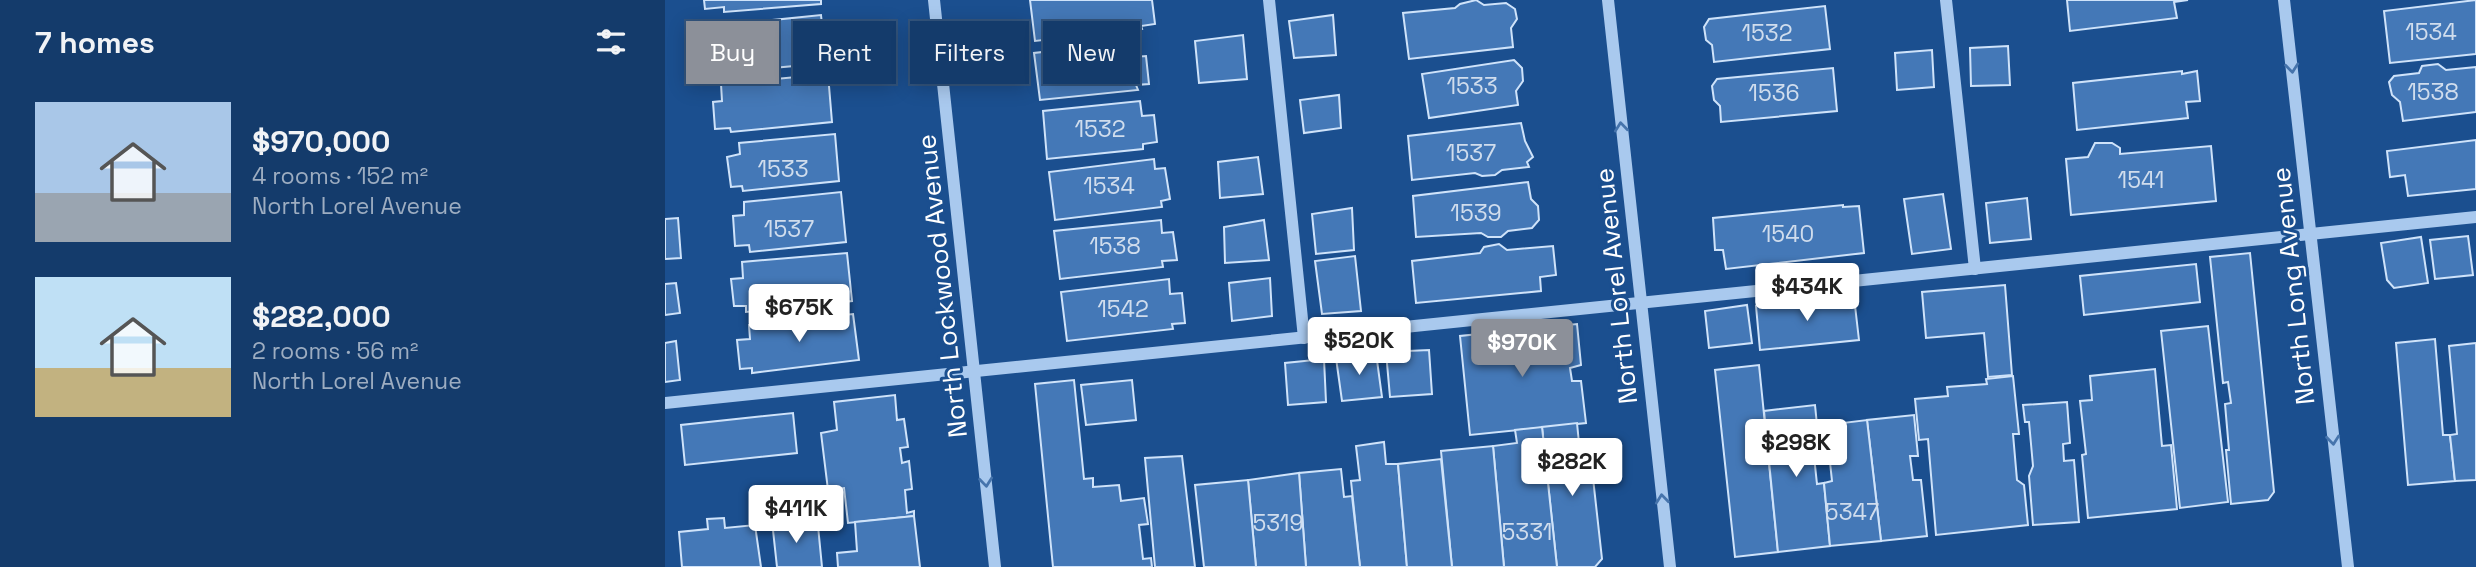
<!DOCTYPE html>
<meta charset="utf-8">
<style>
body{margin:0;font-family:"Space Grotesk",sans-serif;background:#1d4271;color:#f1f3f6;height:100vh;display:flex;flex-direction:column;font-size:26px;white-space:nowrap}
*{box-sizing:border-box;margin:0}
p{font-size:23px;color:#9dadc1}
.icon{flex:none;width:38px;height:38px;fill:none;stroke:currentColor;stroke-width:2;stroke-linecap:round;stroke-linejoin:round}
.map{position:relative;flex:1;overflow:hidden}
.drawer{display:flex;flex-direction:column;background:#143b6b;width:665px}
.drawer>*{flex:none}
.top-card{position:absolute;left:21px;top:21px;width:665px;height:63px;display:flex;gap:14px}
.price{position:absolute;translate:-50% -60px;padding:0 16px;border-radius:7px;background:#fff;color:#222;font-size:23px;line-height:46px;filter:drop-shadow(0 2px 4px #0008)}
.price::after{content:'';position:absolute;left:50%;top:42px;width:21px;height:16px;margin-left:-10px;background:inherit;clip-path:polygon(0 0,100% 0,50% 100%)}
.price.selected{background:#8c9099;color:#fff}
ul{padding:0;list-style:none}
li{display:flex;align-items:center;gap:21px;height:175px;padding:0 35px}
li span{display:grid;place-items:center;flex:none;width:196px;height:140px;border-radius:0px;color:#555}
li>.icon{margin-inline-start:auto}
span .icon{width:84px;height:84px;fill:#fffc;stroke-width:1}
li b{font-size:30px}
h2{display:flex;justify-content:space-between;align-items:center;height:84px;padding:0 35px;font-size:30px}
.pill{padding:0 24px;border-radius:0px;background:#143b6b;box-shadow:0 4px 18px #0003,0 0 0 2px #33557e;font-size:24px;line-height:63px}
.pill.selected{background:#8c9099;color:#fff}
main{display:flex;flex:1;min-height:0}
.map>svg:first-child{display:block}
</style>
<main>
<section class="drawer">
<h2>7 homes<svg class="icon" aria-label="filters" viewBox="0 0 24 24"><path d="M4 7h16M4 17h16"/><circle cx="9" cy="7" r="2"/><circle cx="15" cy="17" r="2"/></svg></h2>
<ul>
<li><span style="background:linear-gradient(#a9c7e8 65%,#9aa5b1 0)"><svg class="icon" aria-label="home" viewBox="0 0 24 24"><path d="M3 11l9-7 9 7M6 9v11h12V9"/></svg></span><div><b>$970,000</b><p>4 rooms · 152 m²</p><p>North Lorel Avenue</p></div></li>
<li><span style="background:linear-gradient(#bfe0f5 65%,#c2b280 0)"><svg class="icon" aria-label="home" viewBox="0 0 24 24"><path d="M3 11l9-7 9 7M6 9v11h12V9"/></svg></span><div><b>$282,000</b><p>2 rooms · 56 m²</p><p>North Lorel Avenue</p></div></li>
</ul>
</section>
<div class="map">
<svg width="1811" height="567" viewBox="0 0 1811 567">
<rect width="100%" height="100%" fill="#1b4f8f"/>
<g fill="#4478b7" stroke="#cfe3fa" stroke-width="2">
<path d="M39 0H156V4L59 12V7L40 9Z"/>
<path d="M365 0H487L490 24 476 26 477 29 370 41Z"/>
<path d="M811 0 819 5 841 3 850 9 852 19 846 28 848 47 744 59 738 13 790 8 795 4Z"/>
<path d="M1402 0H1523L1509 2 1512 18 1405 31Z"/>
<path d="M1811 0V54L1725 63 1719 11Z"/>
<path d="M1160 6 1165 49 1049 62 1047 45 1041 40 1039 27 1044 19Z"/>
<path d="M156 15 161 63 56 73V67L43 68 41 42 52 40 50 26Z"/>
<path d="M668 15 671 55 629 58 624 21Z"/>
<path d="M578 35 582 79 534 83 530 41Z"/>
<path d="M468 42 469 57 481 56 484 84 471 85 473 90 375 100 369 53Z"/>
<path d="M1343 46 1345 85 1306 86 1305 48Z"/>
<path d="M1267 50 1269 87 1232 90 1230 53Z"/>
<path d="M849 60 857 68 858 81 851 91 853 105 764 118 757 74Z"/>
<path d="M1773 64 1781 70 1811 67V112L1738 121 1735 102 1727 95 1724 82 1729 76 1754 73 1757 66Z"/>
<path d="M1168 68 1172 111 1056 122 1055 106 1049 100 1047 86 1052 79Z"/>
<path d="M1517 71V74L1532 71 1535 101 1521 102 1523 118 1412 130 1408 83Z"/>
<path d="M163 74 167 122 66 132 65 128 50 129 48 102 57 101 56 84Z"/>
<path d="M674 95 676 128 639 133 635 100Z"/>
<path d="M475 101 477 116 489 115 492 142 478 144V149L382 159 378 111Z"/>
<path d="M856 123 860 141 868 157 862 162 864 167 837 170 830 175 817 176 810 173 747 180 743 136Z"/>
<path d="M170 134 174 181 78 191 77 186 66 187 62 157 75 154 74 143Z"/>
<path d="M1811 140V189L1743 196 1740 175 1725 177 1722 151Z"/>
<path d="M1430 143H1447L1455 148V154L1546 146 1551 201 1406 215 1401 159 1423 157Z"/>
<path d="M593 157 598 194 555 198 553 162Z"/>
<path d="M489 159 490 169 500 168 505 199 496 201 497 207 390 220 384 172Z"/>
<path d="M863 182 866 199 873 206 874 220 867 228 843 231 836 237H823L816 233 751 237 748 196Z"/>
<path d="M176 192 181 242 85 252 84 245 70 246 68 216 79 215V202Z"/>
<path d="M1278 194 1286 249 1247 254 1239 199Z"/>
<path d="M1362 198 1366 239 1325 243 1321 203Z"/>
<path d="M1178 205V207L1194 206 1199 253 1061 269 1058 250H1050L1048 218Z"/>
<path d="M687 208 689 250 651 254 647 214Z"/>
<path d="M13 218 16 258 0 259V219Z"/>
<path d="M496 220 497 233 508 232 512 260 497 261 498 267 395 279 389 231Z"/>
<path d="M599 220 604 260 560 263 559 227Z"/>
<path d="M1803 236 1808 275 1770 279 1765 240Z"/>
<path d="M1756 237 1763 283 1729 288 1722 280 1716 243Z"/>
<path d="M834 244 842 250 888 246 891 275 875 277 876 291 751 303 747 261 815 253 819 247Z"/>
<path d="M182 253 187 301 81 312V306H69L66 279 78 278 77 262Z"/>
<path d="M1585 253 1609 492 1603 500 1566 504 1561 450H1564L1560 404 1566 403 1563 382 1558 383 1545 257Z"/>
<path d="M690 256 696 311 657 314 650 261Z"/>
<path d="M1531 264 1535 302 1419 315 1415 276Z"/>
<path d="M605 278 607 316 567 321 564 283Z"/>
<path d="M504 279 505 294 517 293 520 323 507 324 508 329 402 341 396 292Z"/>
<path d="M11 283 15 313 0 315V284Z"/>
<path d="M1340 285 1347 375 1323 377 1319 333 1261 338 1257 292Z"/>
<path d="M1189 297 1194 340 1095 350 1091 306Z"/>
<path d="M1082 305 1087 343 1044 348 1040 311Z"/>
<path d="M188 314 194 360 87 373V368L75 369 72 340 85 339 84 325Z"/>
<path d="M912 324 916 365 905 368 907 381H916L921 423 805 435 795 336Z"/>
<path d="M1543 326 1563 502 1515 508 1496 331Z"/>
<path d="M1770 339 1778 435H1785L1790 481 1743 485 1731 343Z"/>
<path d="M11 341 15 380 0 382V343Z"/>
<path d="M1811 343V480L1790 481 1785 435 1792 434 1784 346Z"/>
<path d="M764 350 767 394 725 397 721 352Z"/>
<path d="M711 353 717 397 677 401 671 358Z"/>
<path d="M659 359 661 402 623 405 620 363Z"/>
<path d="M1094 365 1113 552 1070 557 1050 370Z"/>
<path d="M1490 369 1497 446 1506 445 1512 509 1423 518 1417 455 1421 454 1415 401 1427 400 1425 376Z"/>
<path d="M1348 376 1354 434H1348L1352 480 1359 485 1363 525 1271 535 1263 439 1254 440 1250 399 1283 396 1282 387 1322 384 1321 379Z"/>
<path d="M409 380 419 479 428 478V487L454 485 456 501 479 498 483 524 474 525 478 559 486 558 487 567H388L370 384Z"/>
<path d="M467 380 471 420 421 425 416 385Z"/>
<path d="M230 395 232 420 239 419 243 447 235 448 237 463 244 461 247 489 240 490 242 513 249 511V516L183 523 179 488 163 490 156 433 172 430 169 402Z"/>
<path d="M1402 402 1405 443 1398 444 1399 461 1409 460 1414 522 1368 525 1364 476 1368 466 1364 422H1360L1358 405Z"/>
<path d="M1150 405 1155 455 1149 456 1152 484 1159 483 1165 546 1113 552 1099 411Z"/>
<path d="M128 413 132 453 20 465 16 425Z"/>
<path d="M1249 415 1253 456H1245L1248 480H1256L1262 536 1216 541 1202 420Z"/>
<path d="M1202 420 1216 541 1165 546 1159 483 1167 481 1161 425Z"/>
<path d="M912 423 915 453 925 451 937 559 930 567H892L877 427Z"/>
<path d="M877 427 892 567H839L828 446 852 443 850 430Z"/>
<path d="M719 442 721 464H733L742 567H695L686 481 695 480 691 446Z"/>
<path d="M828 446 839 567H787L776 451Z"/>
<path d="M517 456 530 567H490L480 458Z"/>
<path d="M776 459 787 567H742L733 464Z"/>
<path d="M676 469 679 497 687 496 695 567H641L634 473Z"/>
<path d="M634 473 641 567H591L583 480Z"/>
<path d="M583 480 591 567H539L530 485Z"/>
<path d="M249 516 255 567H173L172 553 192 551 190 522Z"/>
<path d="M59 518 60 528 90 525 96 567H17L14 532 43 529 42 519Z"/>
<path d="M131 519 132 528 153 526 157 567H112L107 521Z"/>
</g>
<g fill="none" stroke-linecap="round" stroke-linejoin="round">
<g stroke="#a9c9ee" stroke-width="12">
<path d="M269 0 330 567"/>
<path d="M604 0 639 338"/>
<path d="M943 0 1005 567"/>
<path d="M1281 0 1310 269"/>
<path d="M1619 0 1683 567"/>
<path d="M0 403 1811 217"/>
</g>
</g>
<defs><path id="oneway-chevron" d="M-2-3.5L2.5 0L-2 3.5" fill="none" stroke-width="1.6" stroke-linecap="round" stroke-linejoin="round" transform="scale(1.75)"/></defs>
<g stroke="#4674ac">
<use href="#oneway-chevron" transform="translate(1627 68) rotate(84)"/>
<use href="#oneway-chevron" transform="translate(956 127) rotate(-96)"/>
<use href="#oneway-chevron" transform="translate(1668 440) rotate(84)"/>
<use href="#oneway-chevron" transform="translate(321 482) rotate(84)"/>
<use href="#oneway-chevron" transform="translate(997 499) rotate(-96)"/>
</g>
<g text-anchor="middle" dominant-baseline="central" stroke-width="6" stroke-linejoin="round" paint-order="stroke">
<g font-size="23" fill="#d0dded">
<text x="1766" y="32">1534</text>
<text x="1102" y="33">1532</text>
<text x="807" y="86">1533</text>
<text x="1768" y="92">1538</text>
<text x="1109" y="93">1536</text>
<text x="435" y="129">1532</text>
<text x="806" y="153">1537</text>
<text x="118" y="169">1533</text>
<text x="1476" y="180">1541</text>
<text x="444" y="186">1534</text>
<text x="811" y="213">1539</text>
<text x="124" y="229">1537</text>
<text x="1123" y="234">1540</text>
<text x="450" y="246">1538</text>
<text x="458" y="309">1542</text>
<text x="1187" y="512">5347</text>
<text x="613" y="523">5319</text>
<text x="862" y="532">5331</text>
</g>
<g font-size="26" fill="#fff" stroke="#1b4f8f">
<text transform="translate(277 286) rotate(-96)">North Lockwood Avenue</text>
<text transform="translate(951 286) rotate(-96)">North Lorel Avenue</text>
<text transform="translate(1628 286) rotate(-96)">North Long Avenue</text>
</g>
</g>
</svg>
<b class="price" style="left:1142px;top:323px">$434K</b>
<b class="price" style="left:134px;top:344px">$675K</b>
<b class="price" style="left:694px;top:377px">$520K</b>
<b class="price selected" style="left:857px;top:379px">$970K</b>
<b class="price" style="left:1131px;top:479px">$298K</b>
<b class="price" style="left:907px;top:498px">$282K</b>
<b class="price" style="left:131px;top:545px">$411K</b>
<div class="top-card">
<a class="pill selected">Buy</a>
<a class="pill">Rent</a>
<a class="pill">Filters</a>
<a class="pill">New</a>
</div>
</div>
</main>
